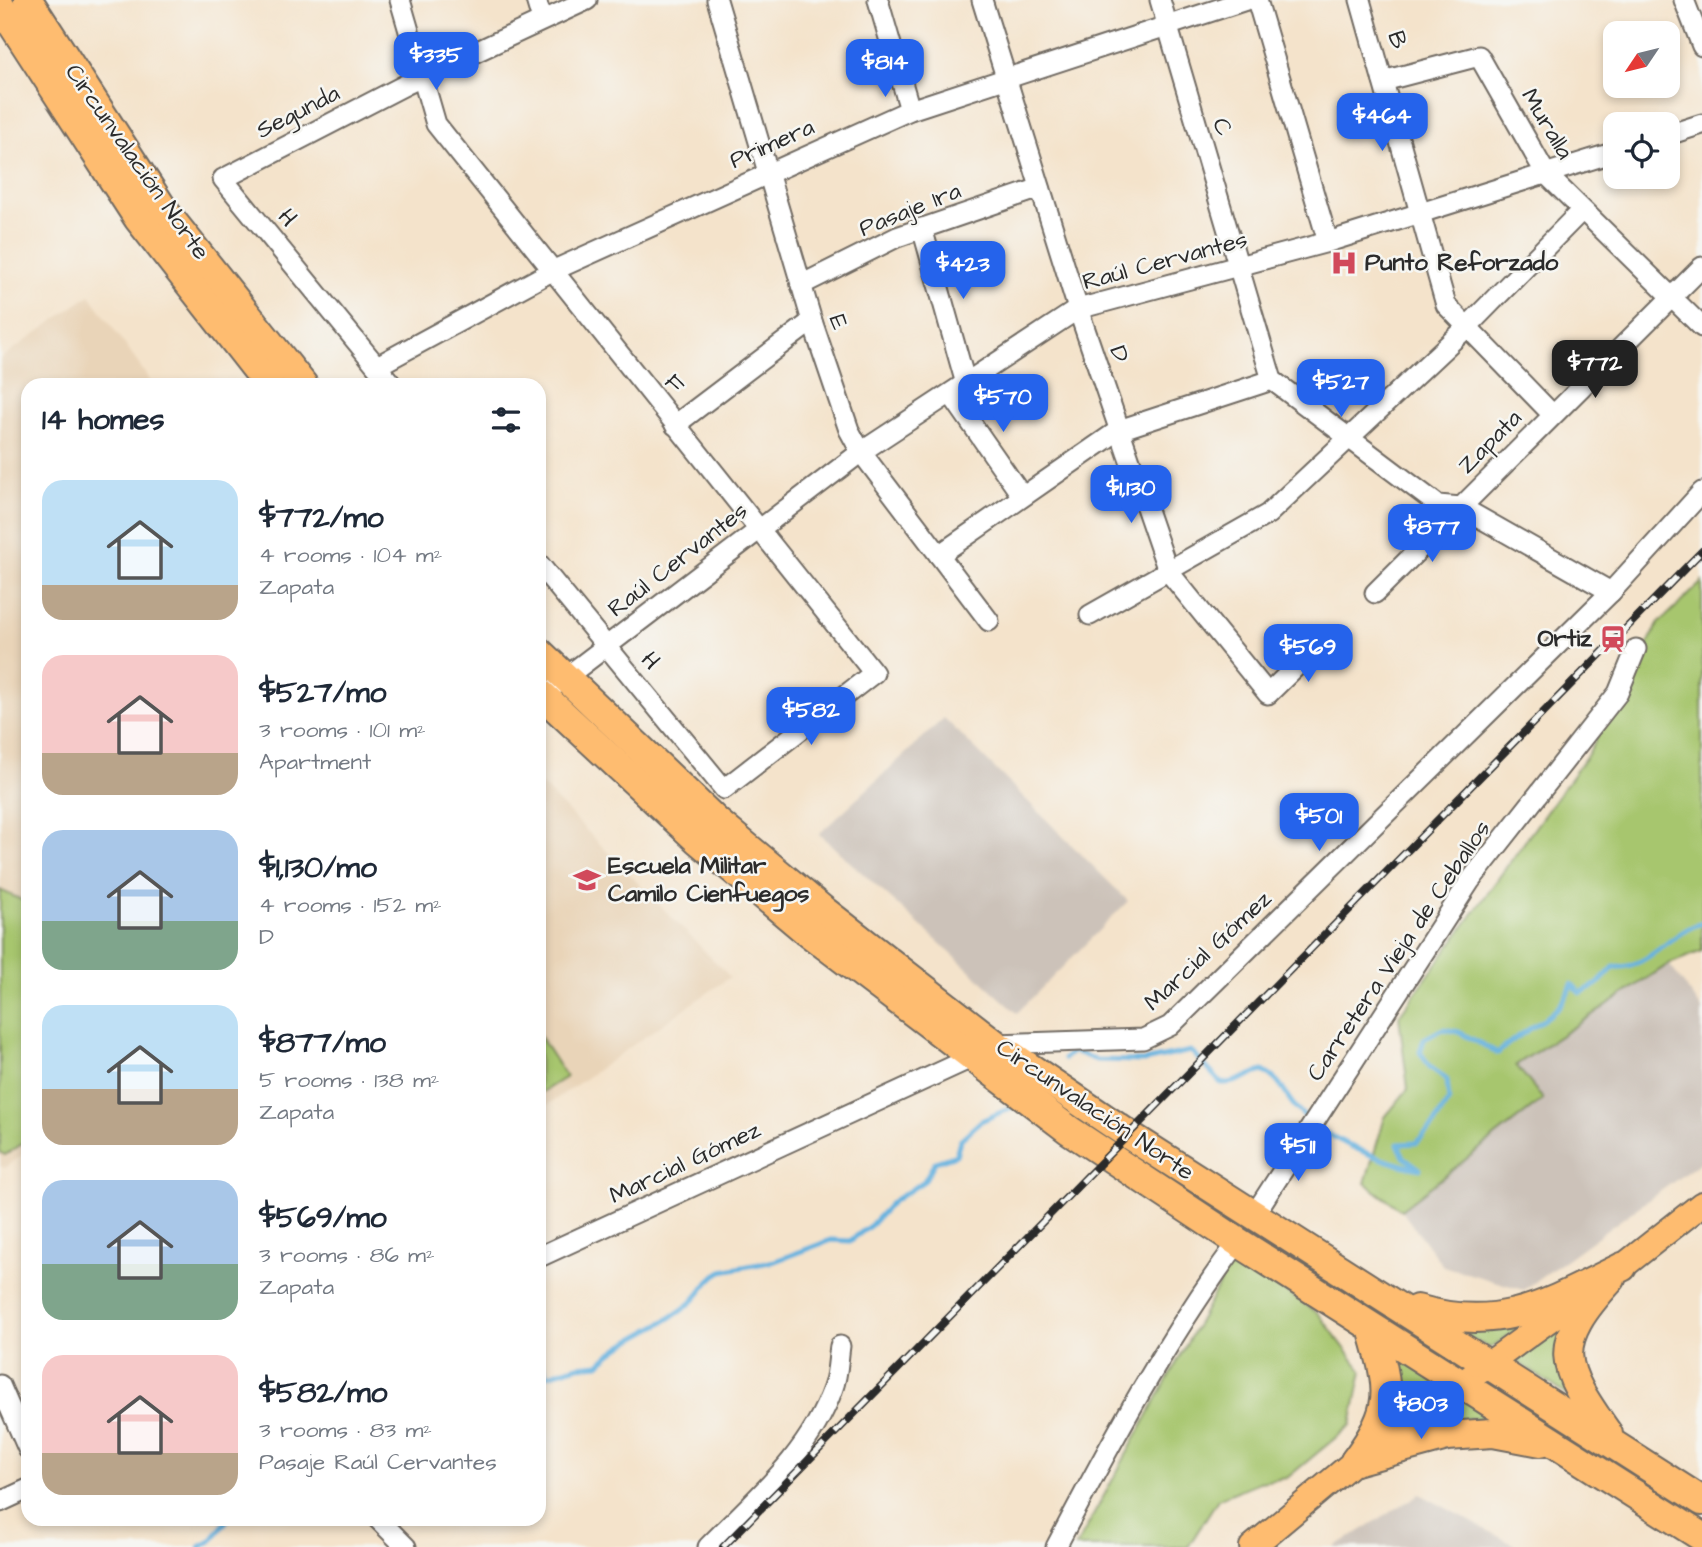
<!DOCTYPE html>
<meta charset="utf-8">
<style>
body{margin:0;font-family:"Architects Daughter",sans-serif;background:#f2f2f3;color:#1f2937;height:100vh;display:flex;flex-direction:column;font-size:26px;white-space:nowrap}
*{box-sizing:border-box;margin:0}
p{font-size:23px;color:#747a83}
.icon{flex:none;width:38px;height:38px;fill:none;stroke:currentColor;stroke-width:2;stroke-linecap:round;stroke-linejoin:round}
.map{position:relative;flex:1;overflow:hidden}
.details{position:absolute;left:21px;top:378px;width:525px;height:1148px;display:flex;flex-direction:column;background:#fff;border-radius:21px;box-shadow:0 4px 10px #0003}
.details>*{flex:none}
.needle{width:46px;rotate:235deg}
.controls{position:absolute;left:1603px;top:21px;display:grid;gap:14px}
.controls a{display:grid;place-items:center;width:77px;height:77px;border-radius:14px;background:#fff;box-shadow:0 4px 10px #0003;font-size:35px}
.price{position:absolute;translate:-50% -60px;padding:0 16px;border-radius:14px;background:#2563eb;color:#fff;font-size:23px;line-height:46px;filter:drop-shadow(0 2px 4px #0008)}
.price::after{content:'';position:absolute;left:50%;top:42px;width:21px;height:16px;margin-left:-10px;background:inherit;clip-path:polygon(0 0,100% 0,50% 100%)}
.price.current{background:#222;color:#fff}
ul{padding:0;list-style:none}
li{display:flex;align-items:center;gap:21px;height:175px;padding:0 21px}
li span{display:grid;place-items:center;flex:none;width:196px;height:140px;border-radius:21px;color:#555}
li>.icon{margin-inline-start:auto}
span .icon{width:84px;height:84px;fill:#fffc;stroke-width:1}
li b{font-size:30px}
h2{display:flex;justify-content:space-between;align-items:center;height:84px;padding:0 21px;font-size:30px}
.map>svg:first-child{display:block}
</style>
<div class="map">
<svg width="1702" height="1547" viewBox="0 0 1702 1547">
<rect width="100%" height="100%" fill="#f6f6f2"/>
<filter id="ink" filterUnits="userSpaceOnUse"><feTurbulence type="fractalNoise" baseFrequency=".0143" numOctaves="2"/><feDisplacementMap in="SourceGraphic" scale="14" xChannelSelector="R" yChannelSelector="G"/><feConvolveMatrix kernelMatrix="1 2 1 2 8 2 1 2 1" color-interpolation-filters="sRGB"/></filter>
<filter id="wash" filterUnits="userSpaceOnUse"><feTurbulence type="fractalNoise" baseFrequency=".00686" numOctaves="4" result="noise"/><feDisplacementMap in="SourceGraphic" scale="28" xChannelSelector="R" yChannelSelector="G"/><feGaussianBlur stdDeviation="1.57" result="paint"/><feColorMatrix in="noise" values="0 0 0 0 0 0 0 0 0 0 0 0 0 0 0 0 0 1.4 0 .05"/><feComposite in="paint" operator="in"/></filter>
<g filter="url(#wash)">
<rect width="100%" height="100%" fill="#f4e3cb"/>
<g fill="#e9d4b8">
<path d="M90 295 153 385H28V1150L5 1168 0 1166V359Z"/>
<path d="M539 782 730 977 539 1111Z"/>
</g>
<g fill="#ccc2b9">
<path d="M944 718 1128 901 1017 1013 819 834Z"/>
<path d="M1669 964 1702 1009V1161L1524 1290 1443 1266 1401 1210 1543 1099 1516 1065Z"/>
<path d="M1420 1494 1518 1547H1334Z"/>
</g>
<g fill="#a7c66e" stroke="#69784c" stroke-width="2">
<path d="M1702 582V951L1669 964 1516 1065 1543 1099 1401 1210 1365 1183 1385 1117 1408 1089 1399 1016 1588 754 1659 623Z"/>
<path d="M0 890 28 903V1140L5 1155 0 1152Z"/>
<path d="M539 1035 566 1077 539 1094Z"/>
<path d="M1234 1257 1318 1313 1362 1371 1351 1425 1287 1478 1259 1482 1218 1499 1188 1547H1076Z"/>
<path d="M1564 1317 1573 1399 1516 1361Z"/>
<path d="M1524 1325 1490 1348 1456 1331H1491Z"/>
<path d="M1396 1352 1442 1385 1399 1414 1402 1380Z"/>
<path d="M1466 1396 1510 1425 1469 1418 1417 1428Z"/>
</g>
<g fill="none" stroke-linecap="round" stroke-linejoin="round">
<g stroke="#66b2df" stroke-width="5">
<path d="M1064 1059 1073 1051 1096 1060 1144 1061 1191 1051 1221 1083C1237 1084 1247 1075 1263 1071 1284 1084 1279 1085 1292 1103 1318 1137 1380 1162 1420 1169L1404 1157 1398 1144 1416 1143 1433 1126 1449 1100 1447 1080 1430 1067 1420 1052 1424 1039 1443 1029 1459 1032 1498 1053C1523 1027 1559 1021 1572 984L1580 993 1598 984 1614 967C1648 970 1670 932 1702 923"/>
<path d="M539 1357 548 1375 578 1366 599 1364C628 1336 659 1329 687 1306 701 1296 706 1279 722 1271L775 1261 831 1240 850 1241 871 1225 892 1202 924 1181 935 1162 956 1155 960 1140 981 1121 1015 1106"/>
<path d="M200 1547 211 1541 228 1519"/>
</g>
</g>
</g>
<g filter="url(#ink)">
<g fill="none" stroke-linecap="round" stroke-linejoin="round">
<defs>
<g id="minor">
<path d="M400 0 436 124 874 673 724 789 539 564"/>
<path d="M536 0 542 20"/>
<path d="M717 0 812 321 849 430 861 452 989 621"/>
<path d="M878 0 910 110"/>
<path d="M982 0 1078 309 1168 571 1268 694 1320 643"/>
<path d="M1160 0 1272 380 1438 505 1461 507 1611 592"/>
<path d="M1257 0 1328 242"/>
<path d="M1360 0 1446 305 1552 414"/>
<path d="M1684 0 1702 46"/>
<path d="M1383 81 1479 56 1546 174 1702 327"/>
<path d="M1668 135 1702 124"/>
<path d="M922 228 966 384"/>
<path d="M801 285 897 237 1040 188"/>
<path d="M377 366 552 271 910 110 1246 0"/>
<path d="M392 385 223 179 405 85 587 0"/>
<path d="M951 394 1022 496"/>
<path d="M675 425 812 321"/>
<path d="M939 555 1119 430 1272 380"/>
<path d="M1375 593 1702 267"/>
<path d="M1090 615 1268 514 1465 329 1582 210"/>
<path d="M557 684 861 452 1078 309 1328 242 1615 152"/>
<path d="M1254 1215 1470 881 1618 693 1636 649"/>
<path d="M539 1257 971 1058 995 1044 1143 1039 1170 1026 1611 592 1702 492"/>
<path d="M0 1385 28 1449"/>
<path d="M0 1502 28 1489"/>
<path d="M378 1519 406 1547"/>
<path d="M708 1547C755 1499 810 1454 833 1388 838 1375 838 1359 840 1346"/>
<path d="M1056 1547C1111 1442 1167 1338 1238 1242"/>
</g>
<path id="major" d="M1252 1547 1355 1461 1622 1267 1702 1204"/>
<g id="highway">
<path d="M28 0 165 212 303 385"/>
<path d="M0 5 138 218 269 385"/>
<path d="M539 652 717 822 824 911 995 1044 1129 1135 1702 1501"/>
<path d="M539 692 698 840 804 929 1069 1130 1238 1242 1702 1537"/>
<path d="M1417 1309C1501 1334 1549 1303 1622 1267"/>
<path d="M1608 1434C1560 1365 1549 1346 1611 1279"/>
<path d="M1355 1461 1447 1436 1493 1433 1541 1442"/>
<path d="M1355 1461C1395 1406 1390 1391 1372 1328"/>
</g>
</defs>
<use href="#minor" stroke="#716b63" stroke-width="23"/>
<use href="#major" stroke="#716b63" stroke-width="28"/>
<use href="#highway" stroke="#716b63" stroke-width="32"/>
<use href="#minor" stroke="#fff" stroke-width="19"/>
<use href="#major" stroke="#febc70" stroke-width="24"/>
<use href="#highway" stroke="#febc70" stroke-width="28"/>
<defs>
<path id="rail" d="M723 1547 1702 551"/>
</defs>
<use href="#rail" stroke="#2b2b2b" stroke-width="8"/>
<use href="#rail" stroke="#f6f6f2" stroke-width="5" stroke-dasharray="16" stroke-linecap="butt"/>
</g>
</g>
<defs>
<symbol id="hospital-bare" viewBox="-9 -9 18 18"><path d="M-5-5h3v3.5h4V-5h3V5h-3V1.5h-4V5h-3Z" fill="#d1495b" stroke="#f6f6f2" stroke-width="2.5" paint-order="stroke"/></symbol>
<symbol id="station-bare" viewBox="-9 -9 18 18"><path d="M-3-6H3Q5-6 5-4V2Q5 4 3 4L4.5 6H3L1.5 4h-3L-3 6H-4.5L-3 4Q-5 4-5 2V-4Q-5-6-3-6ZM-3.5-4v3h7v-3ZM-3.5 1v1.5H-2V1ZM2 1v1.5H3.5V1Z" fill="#d1495b" stroke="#f6f6f2" stroke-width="2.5" paint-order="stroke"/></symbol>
<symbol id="school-bare" viewBox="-9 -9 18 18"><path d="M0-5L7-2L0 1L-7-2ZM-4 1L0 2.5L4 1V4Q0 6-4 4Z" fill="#d1495b" stroke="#f6f6f2" stroke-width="2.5" paint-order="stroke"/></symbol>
</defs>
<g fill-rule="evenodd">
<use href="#hospital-bare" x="1325" y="244" width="38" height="38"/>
<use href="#station-bare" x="1594" y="620" width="38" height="38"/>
<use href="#school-bare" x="568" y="861" width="38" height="38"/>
</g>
<g text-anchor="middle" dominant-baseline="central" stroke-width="5" stroke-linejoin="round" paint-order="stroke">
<g font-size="24" fill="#2b2b2b" stroke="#f6f6f2">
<text transform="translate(1397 40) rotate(74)">B</text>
<text transform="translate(298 112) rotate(-27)">Segunda</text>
<text transform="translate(1547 124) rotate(59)">Muralla</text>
<text transform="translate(1222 127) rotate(74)">C</text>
<text transform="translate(772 144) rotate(-24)">Primera</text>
<text transform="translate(137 162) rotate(55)">Circunvalación Norte</text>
<text transform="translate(910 210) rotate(-22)">Pasaje 1ra</text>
<text transform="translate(287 218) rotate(51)">H</text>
<text transform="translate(1165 261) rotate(-15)">Raúl Cervantes</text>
<text transform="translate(838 322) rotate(72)">E</text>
<text transform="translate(1119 354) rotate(71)">D</text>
<text transform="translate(674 384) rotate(51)">F</text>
<text transform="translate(1490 442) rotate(-45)">Zapata</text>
<text transform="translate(678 560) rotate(-38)">Raúl Cervantes</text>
<text transform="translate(650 661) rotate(50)">H</text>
<text transform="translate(1208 951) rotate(-43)">Marcial Gómez</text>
<text transform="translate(1399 951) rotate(-56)">Carretera Vieja de Ceballos</text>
<text transform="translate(1095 1110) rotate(34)">Circunvalación Norte</text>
<text transform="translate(685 1163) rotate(-25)">Marcial Gómez</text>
</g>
<g font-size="24" font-weight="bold" fill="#2b2b2b" stroke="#f6f6f2" text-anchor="start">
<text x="1365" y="263">Punto Reforzado</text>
<text x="1592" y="639" text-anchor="end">Ortiz</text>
<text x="608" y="866">Escuela Militar<tspan x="608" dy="28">Camilo Cienfuegos</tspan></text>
</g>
</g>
</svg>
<div class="controls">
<a><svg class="needle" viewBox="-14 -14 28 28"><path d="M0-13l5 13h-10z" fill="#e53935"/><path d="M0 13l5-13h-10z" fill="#747a83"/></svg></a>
<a><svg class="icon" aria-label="locate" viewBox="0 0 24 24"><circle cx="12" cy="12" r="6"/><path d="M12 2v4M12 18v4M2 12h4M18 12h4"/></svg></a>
</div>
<b class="price" style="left:436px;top:92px">$335</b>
<b class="price" style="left:885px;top:99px">$814</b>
<b class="price" style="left:1382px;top:153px">$464</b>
<b class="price" style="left:963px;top:301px">$423</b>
<b class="price current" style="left:1595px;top:400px">$772</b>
<b class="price" style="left:1341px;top:419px">$527</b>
<b class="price" style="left:1003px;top:434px">$570</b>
<b class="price" style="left:1131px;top:525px">$1,130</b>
<b class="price" style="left:1432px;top:564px">$877</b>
<b class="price" style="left:1308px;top:684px">$569</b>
<b class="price" style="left:811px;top:747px">$582</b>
<b class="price" style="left:1319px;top:853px">$501</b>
<b class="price" style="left:1298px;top:1183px">$511</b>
<b class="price" style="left:1421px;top:1441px">$803</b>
<section class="details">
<h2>14 homes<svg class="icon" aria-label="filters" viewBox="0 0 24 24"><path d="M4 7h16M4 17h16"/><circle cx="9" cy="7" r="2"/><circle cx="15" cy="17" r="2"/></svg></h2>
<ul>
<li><span style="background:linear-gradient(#bfe0f5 75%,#b9a48a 0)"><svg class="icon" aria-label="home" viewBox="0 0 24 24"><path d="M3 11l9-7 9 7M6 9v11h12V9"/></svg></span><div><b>$772/mo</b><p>4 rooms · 104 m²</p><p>Zapata</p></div></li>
<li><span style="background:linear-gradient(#f6c9c9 70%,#b9a48a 0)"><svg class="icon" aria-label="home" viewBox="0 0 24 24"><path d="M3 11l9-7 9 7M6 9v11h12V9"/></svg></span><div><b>$527/mo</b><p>3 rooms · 101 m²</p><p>Apartment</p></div></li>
<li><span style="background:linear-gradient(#a9c7e8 65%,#7fa58c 0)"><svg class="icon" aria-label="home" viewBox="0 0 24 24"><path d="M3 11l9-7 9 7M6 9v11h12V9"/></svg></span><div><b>$1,130/mo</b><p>4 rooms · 152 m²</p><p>D</p></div></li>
<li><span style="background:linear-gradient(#bfe0f5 60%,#b9a48a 0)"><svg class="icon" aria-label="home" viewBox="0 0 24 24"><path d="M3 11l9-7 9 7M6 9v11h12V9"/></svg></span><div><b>$877/mo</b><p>5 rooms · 138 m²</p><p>Zapata</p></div></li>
<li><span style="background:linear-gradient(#a9c7e8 60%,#7fa58c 0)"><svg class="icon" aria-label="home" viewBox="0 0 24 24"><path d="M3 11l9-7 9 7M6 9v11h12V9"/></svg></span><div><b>$569/mo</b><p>3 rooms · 86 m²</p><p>Zapata</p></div></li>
<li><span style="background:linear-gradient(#f6c9c9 70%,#b9a48a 0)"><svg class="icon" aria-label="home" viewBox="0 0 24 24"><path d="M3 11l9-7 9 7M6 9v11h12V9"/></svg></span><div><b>$582/mo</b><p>3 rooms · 83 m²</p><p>Pasaje Raúl Cervantes</p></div></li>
</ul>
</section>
</div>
